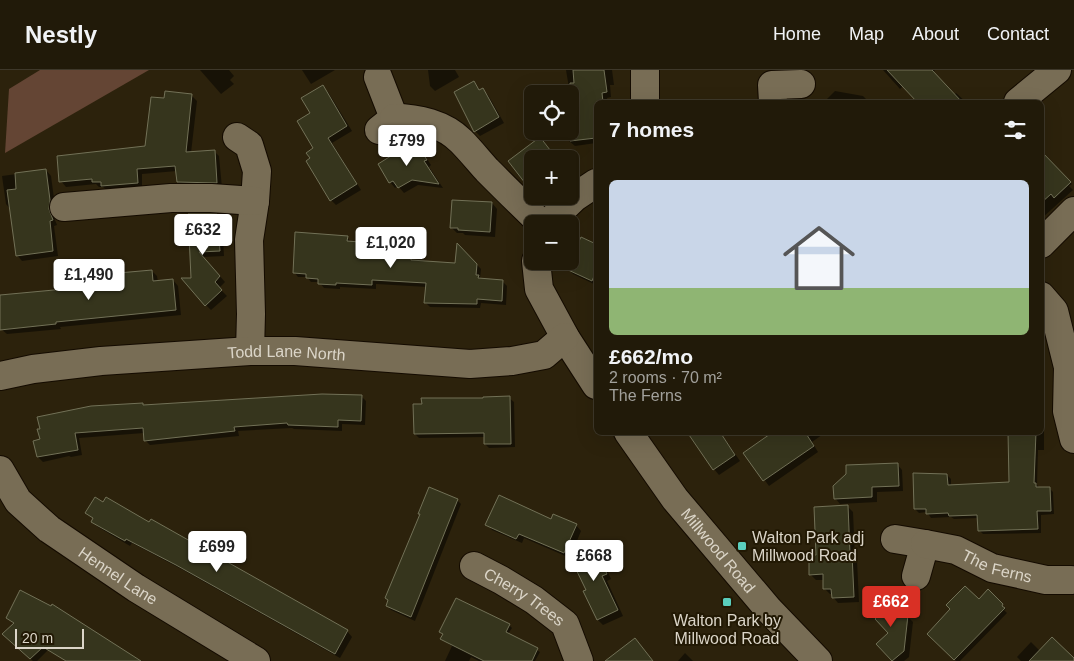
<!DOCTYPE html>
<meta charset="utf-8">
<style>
body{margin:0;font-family:Arial,sans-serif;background:#292312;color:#f1f3f6;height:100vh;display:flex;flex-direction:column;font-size:19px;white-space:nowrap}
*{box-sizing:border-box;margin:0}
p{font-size:16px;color:#a2a19c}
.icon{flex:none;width:28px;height:28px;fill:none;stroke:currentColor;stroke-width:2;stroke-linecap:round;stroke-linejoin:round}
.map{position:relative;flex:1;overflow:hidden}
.details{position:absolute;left:594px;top:30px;width:450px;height:335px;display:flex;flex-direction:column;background:#211a09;border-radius:8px;box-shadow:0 5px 20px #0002,0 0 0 1px #3e382a}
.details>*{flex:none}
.fabs{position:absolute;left:524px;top:15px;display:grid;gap:10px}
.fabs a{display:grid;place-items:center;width:55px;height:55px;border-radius:8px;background:#211a09;box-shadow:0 5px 20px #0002,0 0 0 1px #3e382a;font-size:25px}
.scale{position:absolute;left:15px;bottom:12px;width:69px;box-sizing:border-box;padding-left:5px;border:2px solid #dbd5c8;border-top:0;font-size:14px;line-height:18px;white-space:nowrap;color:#dbd5c8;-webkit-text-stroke:4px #221904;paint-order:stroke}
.price{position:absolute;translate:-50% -42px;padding:0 11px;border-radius:5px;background:#fff;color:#222;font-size:16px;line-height:32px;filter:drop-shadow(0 1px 2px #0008)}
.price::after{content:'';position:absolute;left:50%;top:30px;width:15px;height:11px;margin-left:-8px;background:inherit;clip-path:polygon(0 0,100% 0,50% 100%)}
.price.current{background:#d93025;color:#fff}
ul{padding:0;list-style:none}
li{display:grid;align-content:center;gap:10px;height:265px;padding:0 15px}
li+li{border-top:1px solid #3e382a}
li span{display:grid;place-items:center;height:155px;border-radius:8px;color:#555}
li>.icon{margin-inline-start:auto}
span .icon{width:90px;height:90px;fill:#fffc;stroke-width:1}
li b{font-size:21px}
h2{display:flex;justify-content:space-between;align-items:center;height:60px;padding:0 15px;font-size:21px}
header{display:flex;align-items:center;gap:30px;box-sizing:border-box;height:70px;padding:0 25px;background:#211a09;border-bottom:1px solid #3e382a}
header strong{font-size:24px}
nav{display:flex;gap:28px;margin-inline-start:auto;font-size:18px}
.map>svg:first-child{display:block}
</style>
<header>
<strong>Nestly</strong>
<nav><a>Home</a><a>Map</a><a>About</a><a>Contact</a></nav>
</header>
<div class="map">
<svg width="1074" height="591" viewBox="0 0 1074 591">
<rect width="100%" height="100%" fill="#2c220c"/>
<path fill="#644534" d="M40 0H149L5 83 9 19Z"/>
<g fill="#0007">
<path d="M200 0H229L234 6 230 10 234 14 221 24Z"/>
<path d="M302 0H335L311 14Z"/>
<path d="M428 0H455L459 7 435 21 430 16Z"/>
<path d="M566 0H612L614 15H610L611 27 607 28 608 32H596V73L575 76 569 71 568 61H570V24Z"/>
<path d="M883 0H935L933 2 954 25 956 23 966 32H918L903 16 900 19Z"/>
<path d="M474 13 481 21 482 20 488 25 504 53 480 66 475 61Z"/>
<path d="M322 17 328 22 352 61 332 73 361 120 336 135 331 130 311 88 315 78 312 44Z"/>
<path d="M835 21 863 26 869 32H824Z"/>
<path d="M191 25 197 31 191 83 214 81 219 86 222 118 183 117 178 112 177 101 142 104V118L108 121 103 117H99L96 114 66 117 61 111 146 77 165 29Z"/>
<path d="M711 29 715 32H693L692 30Z"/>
<path d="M415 72 420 78 431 95 429 97 443 118 418 115 404 123 398 116 395 118 390 112Z"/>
<path d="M532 89V118L510 91Z"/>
<path d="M1047 89 1072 114 1069 116 1073 120 1041 149V94Z"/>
<path d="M46 100 51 106 55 136 53 145 57 155 54 156 58 186 22 191 17 185 11 140 6 134 2 106Z"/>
<path d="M492 133 497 139 495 167 465 165 463 163H457L451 157Z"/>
<path d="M189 145H217L222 151 224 186 203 187 225 212 219 218 227 226 211 240 206 235Z"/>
<path d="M347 167 351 172 400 176 404 180V187H410L414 191 456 194 458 175 481 199 480 208 503 212 507 216 506 235 481 233 480 238 430 237 426 233 427 217 376 214V219L340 217V219L324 218 319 212H311L307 207H298L294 202Z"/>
<path d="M582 169 596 176V215L573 204 568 199Z"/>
<path d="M152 201 157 206 158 212 173 210 178 216 181 245 60 257 61 259 7 264 1 259 0 227 110 217Z"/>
<path d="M1041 318 1044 321V380H1038L1037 415 1040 418H1049L1053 422 1054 444 1041 445V463L983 464 979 460V448L954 449 951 447 931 448 927 442 919 443 915 439 947 405 951 409V416L1010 413V362H1041Z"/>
<path d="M361 326 366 331 365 355 342 354V361L294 359 292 358 238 361 239 366 150 375 145 370 144 363 79 368 82 385 71 387 69 386 43 392 38 387 35 372 142 334 144 336Z"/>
<path d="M509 328 514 332 515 377 489 378 485 374V367L419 368 415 364Z"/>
<path d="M720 362 740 391 719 405 714 399Z"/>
<path d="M776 362H826L812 372 818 382 769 416 745 383Z"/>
<path d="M897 394 902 400 903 421 877 422V432L840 434 835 428Z"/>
<path d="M457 430 461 434 415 551 391 540 387 536Z"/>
<path d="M848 437 853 442 855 488 857 490 859 532 838 533 833 527V524H830L825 519 824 510H816L810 504 817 486Z"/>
<path d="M87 443 347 561 352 567 340 588 183 500 132 473 130 476 98 457 93 451 94 449Z"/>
<path d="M552 451 576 455 581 461 570 488 524 468 522 473 492 460 487 454Z"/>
<path d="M593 478 599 483 611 509 607 511 623 546 603 555 598 550 587 520Z"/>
<path d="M988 521 1006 539 1004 540 1007 543 960 591H956L929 564 979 531Z"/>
<path d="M908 547 913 552 909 587 904 591H893L878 574 889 563 878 548 906 549Z"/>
<path d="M8 548 122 580 142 591H67L48 580 37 591H33L4 564 14 554Z"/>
<path d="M509 555 512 558 508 564 540 582 535 591H479L471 587 469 591H445L452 576 442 569Z"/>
<path d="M1031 572 1040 581 1074 591H1021L1017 587Z"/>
<path d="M685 583 693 591H678Z"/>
</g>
<g fill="#36351d" stroke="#727157">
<path d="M573 0H604L607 22 602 23 603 32H596V68L570 71V13H574Z"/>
<path d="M887 0H932L962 32H917Z"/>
<path d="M474 11 479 20 483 18 499 47 474 62 454 22Z"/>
<path d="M323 15 347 56 328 68 357 114 330 131 306 91 310 88 306 83 313 78 297 51 310 43 301 28Z"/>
<path d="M165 21 192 24 186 82 215 80 217 113 177 112 175 96 137 99 138 113 101 116V112H92V109L59 112 57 86 145 76 151 27 164 28Z"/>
<path d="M540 67 557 89H532V122L508 91Z"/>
<path d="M415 71 427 90 424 91 439 114 412 110 398 118 393 111 389 113 378 94Z"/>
<path d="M1041 81 1071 112 1054 128 1051 124 1041 133Z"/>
<path d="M46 99 50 130 49 139 53 150 50 151 53 181 16 186 7 120 16 119 15 103Z"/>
<path d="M452 130 492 132 490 162 458 160V158H450Z"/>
<path d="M188 144H217L220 181 199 182 220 206 215 212 222 220 205 236 181 208H191Z"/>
<path d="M295 162 348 166 347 171 400 175V186H411V190L455 193 457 173 477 194 476 205H479L478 208 503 210 502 231 477 229V234L424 233 426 213 372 210V215L336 213V215L318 214V209L306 208V204L293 203Z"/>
<path d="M581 167 596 174V201L592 211 566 199Z"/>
<path d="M152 200 153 211 173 209 176 240 56 252V254L0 260V225L108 215 107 204Z"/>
<path d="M322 324 362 325 361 351 338 350V357L288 355 287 353 234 357 235 361 144 371 143 358 75 363 78 380 37 387 33 371 40 369 37 359H40L37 347 91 336 143 333V335Z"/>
<path d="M510 326 511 374H484V363L414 364 413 334H422L421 328H483V327Z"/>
<path d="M687 362H720L735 385 713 400Z"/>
<path d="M773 362H805L814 376 763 411 743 383Z"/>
<path d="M1008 362H1036L1034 413H1036V417H1050L1051 441H1037L1038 459 978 461 977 445 949 446 948 443 926 444V439H914L913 403 947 404 948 415 1009 412Z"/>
<path d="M898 393 899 416 872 417V427L834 429 833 416 846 404V395Z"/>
<path d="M429 417 458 429 411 547 386 536 388 530 385 528 420 444H418Z"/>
<path d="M499 425 551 449 553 444 577 454 564 483 519 464 516 469 485 455Z"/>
<path d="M95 427 103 432 106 427 149 452 151 449 348 560 335 584 176 495 126 469 125 471 91 452 93 448 85 443Z"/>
<path d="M848 435 850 484H852L854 527 832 528 831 519H823V504L809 505V485H816L814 437Z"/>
<path d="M594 476 607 504 602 506 618 540 597 550 583 521 586 520 570 487Z"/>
<path d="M965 516 979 529 988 519 1003 534 1002 536 1005 538 954 590 927 564 950 539 946 535Z"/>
<path d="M20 520 51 536 52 534 141 591H66L43 577 30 589 2 564 14 553 6 548Z"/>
<path d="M887 527 905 547 908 545 904 581 892 591 876 574 888 563 875 549 876 548 870 542Z"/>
<path d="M456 528 510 554 506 562 538 578 532 591H484L440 569 443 564 439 562Z"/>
<path d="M1052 567 1074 588V591H1029Z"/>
<path d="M635 568 653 591H605Z"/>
</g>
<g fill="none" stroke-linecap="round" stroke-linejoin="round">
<defs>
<g id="minor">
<path d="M378 7 394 48 379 60"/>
<path d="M645 32V0"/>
<path d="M773 32 772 15 801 14"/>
<path d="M1018 32 1057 0"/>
<path d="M394 48C418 48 444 54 461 71 470 80 478 90 487 100 505 118 523 136 542 154"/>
<path d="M237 67 249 75 257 101 255 131 249 170 251 244 250 281"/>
<path d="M64 137 171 128H211L255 131"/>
<path d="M547 154 575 127 596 113"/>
<path d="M1041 174 1074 141"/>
<path d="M536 191 539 219 565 267 596 315"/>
<path d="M1041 226 1054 241 1068 297 1067 341 1074 369"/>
<path id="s1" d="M0 306 33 299 101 291 250 281H295L470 294 512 291 544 285 565 267"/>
<path id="s2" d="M628 362 675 429 769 540 818 591"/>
<path id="s3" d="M0 400 18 431 49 459 136 518 256 591"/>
<path d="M895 469 925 474 916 506"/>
<path id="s4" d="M925 474 956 480 992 498 1046 510H1071"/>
<path id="s5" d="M474 496 501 510 534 530 565 554 579 591"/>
</g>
</defs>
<use href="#minor" stroke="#140b00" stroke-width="30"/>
<use href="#minor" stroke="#786d55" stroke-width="28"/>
</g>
<g fill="#5acebd" stroke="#221904" stroke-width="2">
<rect x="737" y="471" width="10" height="10" rx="2.5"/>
<rect x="722" y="527" width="10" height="10" rx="2.5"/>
</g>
<g text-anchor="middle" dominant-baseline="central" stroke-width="4" stroke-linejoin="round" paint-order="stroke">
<g font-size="16" fill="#dbd5c8" stroke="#221904">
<text stroke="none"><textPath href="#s1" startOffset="288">Todd Lane North</textPath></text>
<text stroke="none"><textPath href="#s2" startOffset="149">Millwood Road</textPath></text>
<text stroke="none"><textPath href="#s4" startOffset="76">The Ferns</textPath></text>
<text stroke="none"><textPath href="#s3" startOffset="161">Hennel Lane</textPath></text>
<text stroke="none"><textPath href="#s5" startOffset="59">Cherry Trees</textPath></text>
</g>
<g font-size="16" fill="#dbd5c8" stroke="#221904" text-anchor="start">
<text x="752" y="467">Walton Park adj<tspan x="752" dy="18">Millwood Road</tspan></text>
<text x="727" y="550" text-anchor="middle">Walton Park by<tspan x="727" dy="18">Millwood Road</tspan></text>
</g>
</g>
</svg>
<div class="fabs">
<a><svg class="icon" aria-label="locate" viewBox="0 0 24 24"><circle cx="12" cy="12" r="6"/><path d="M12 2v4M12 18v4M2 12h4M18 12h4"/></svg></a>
<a>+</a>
<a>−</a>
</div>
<div class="scale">20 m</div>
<b class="price" style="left:407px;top:97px">£799</b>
<b class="price" style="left:203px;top:186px">£632</b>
<b class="price" style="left:391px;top:199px">£1,020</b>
<b class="price" style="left:89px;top:231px">£1,490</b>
<b class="price" style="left:217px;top:503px">£699</b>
<b class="price" style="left:594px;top:512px">£668</b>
<b class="price current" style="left:891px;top:558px">£662</b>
<section class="details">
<h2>7 homes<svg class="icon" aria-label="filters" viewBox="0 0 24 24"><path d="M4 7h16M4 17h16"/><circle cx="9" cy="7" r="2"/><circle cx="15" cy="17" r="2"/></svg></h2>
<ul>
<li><span style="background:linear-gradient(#c9d6e8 70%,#8fb573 0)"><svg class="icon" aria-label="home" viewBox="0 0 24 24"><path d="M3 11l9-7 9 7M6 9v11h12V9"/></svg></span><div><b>£662/mo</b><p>2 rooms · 70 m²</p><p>The Ferns</p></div></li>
</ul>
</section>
</div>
